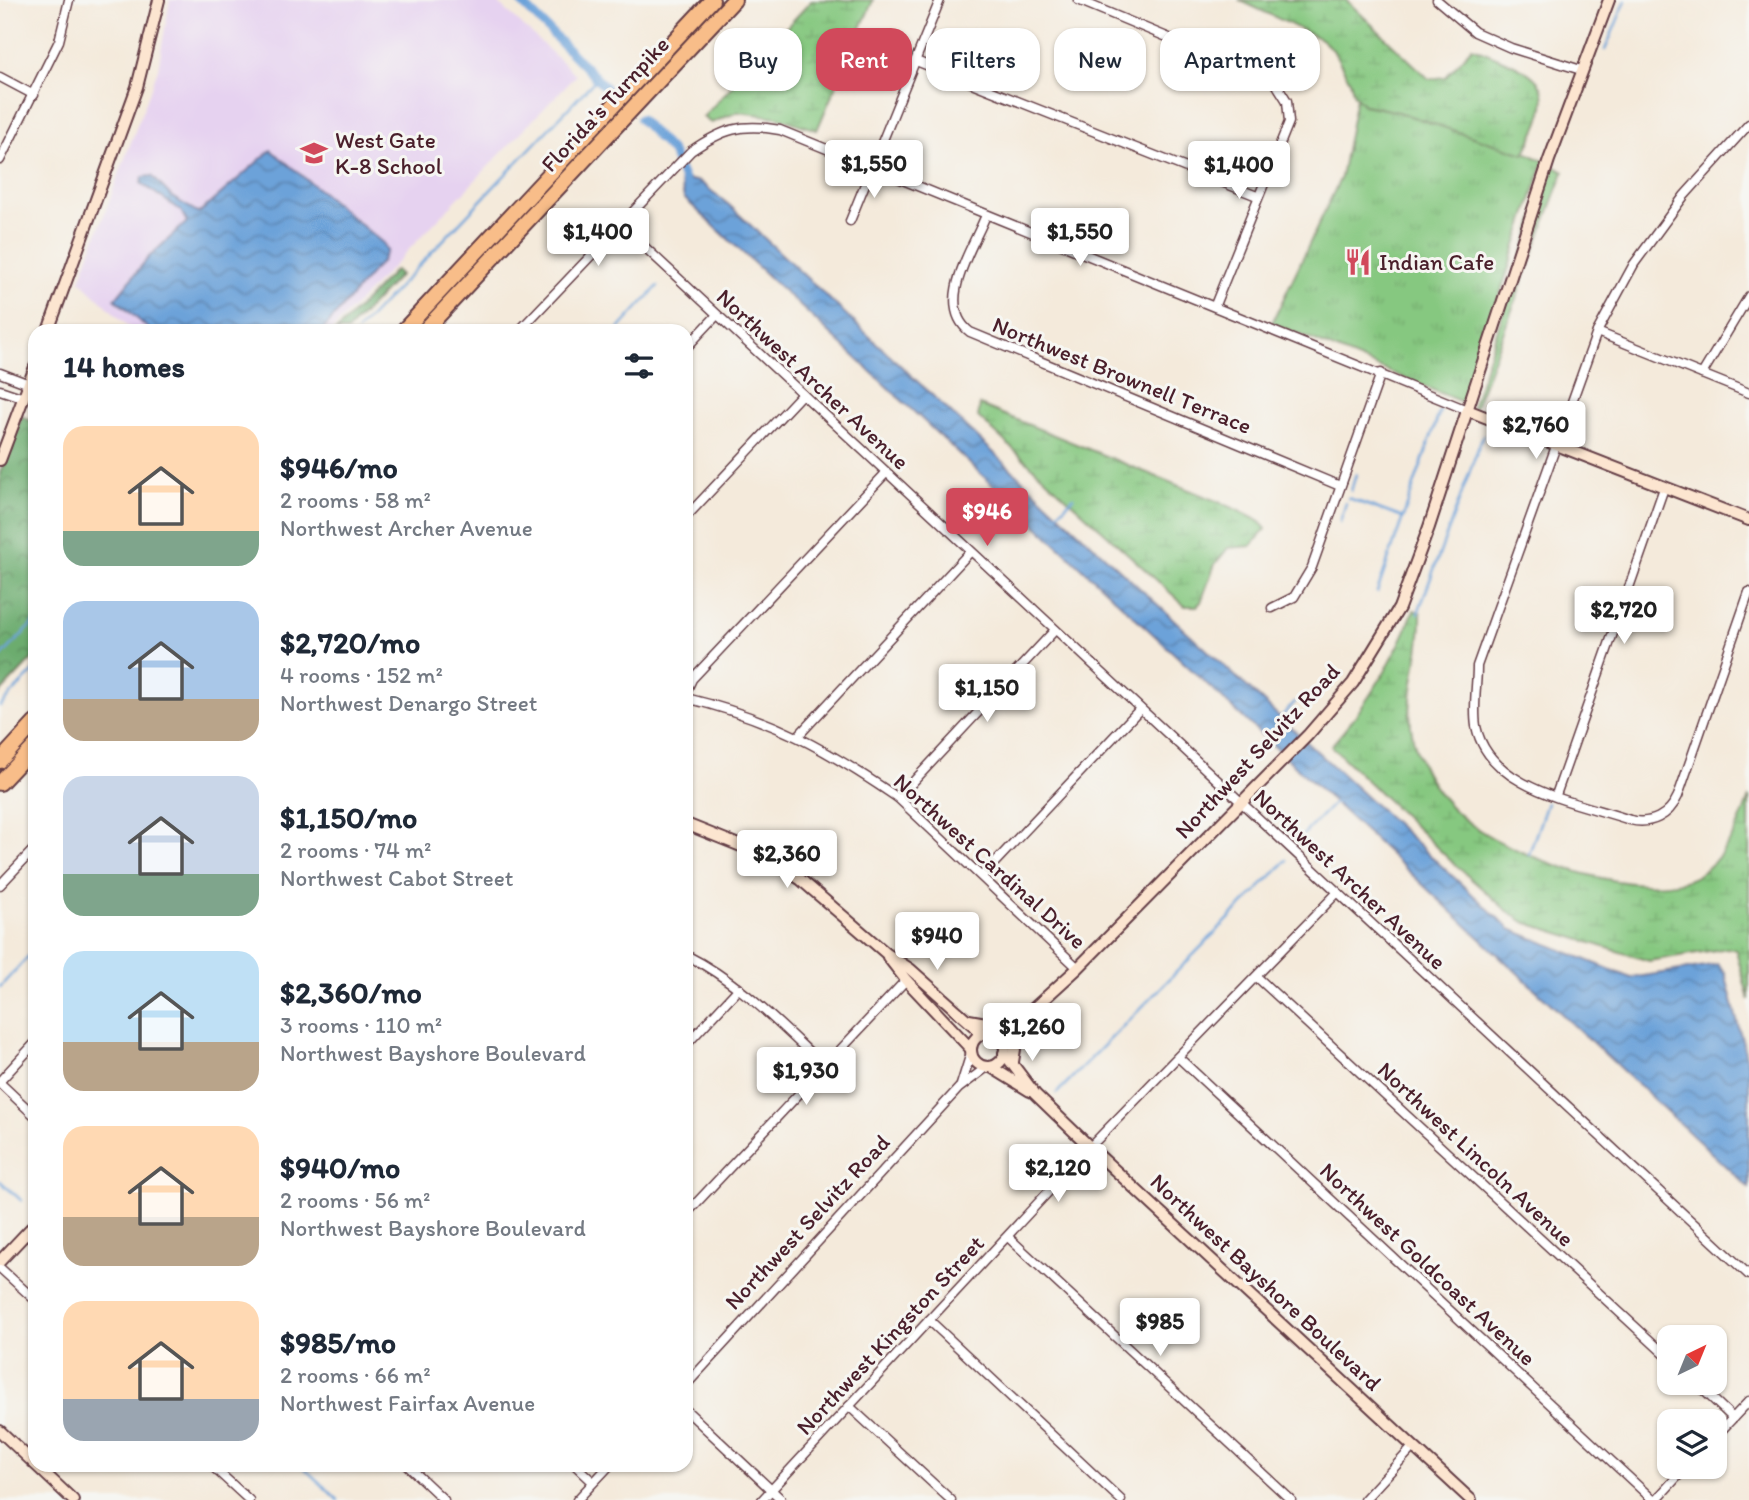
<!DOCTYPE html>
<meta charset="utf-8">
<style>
body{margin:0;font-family:Itim,sans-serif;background:#f6f6f7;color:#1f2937;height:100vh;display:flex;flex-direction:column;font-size:26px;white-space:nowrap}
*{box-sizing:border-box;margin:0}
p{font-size:23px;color:#747a83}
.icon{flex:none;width:38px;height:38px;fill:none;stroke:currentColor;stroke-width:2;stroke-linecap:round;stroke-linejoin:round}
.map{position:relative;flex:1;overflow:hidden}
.details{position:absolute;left:28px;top:324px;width:665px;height:1148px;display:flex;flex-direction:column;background:#fff;border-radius:21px;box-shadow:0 2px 5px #0004}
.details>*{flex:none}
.hud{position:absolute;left:714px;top:28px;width:665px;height:63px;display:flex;gap:14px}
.needle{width:46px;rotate:43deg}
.controls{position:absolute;left:1657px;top:1325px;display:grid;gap:14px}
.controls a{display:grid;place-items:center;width:70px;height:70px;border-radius:14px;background:#fff;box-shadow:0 2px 5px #0004;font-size:35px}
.price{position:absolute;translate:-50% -60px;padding:0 16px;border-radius:7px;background:#fff;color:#222;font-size:23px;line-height:46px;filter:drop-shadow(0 2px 4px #0008)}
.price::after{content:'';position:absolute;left:50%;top:42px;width:21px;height:16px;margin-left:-10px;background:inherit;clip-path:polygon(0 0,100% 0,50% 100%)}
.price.on{background:#d1495b;color:#fff}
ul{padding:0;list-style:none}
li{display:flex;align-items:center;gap:21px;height:175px;padding:0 35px}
li span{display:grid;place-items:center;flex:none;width:196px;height:140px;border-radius:21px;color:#555}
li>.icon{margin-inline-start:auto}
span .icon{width:84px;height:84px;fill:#fffc;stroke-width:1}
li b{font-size:30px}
h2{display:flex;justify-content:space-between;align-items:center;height:84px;padding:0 35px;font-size:30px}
.tag{padding:0 24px;border-radius:21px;background:#fff;box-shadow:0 2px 5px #0004;font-size:24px;line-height:63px}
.tag.on{background:#d1495b;color:#fff}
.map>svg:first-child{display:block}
</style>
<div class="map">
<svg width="1749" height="1500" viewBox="0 0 1749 1500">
<defs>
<pattern id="grass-tufts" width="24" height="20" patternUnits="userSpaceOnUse" patternTransform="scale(1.75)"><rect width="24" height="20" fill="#86c880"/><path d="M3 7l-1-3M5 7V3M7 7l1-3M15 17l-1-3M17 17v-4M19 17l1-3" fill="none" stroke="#75ab6f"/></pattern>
<pattern id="forest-crowns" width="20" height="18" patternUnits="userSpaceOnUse" patternTransform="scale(1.75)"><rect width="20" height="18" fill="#6cac6e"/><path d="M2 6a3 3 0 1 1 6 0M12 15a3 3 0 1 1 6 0" fill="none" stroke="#5b8b5b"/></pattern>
<pattern id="wetland-marsh" width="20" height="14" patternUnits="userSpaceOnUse" patternTransform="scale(1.75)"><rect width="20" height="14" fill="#86c880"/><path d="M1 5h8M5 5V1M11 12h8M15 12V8" fill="none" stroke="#75ab6f"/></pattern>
<pattern id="water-waves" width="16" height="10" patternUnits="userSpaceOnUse" patternTransform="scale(1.75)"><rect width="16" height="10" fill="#6ca2d9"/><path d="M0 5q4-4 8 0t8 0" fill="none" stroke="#5b83b0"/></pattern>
</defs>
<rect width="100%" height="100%" fill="#f6f6f2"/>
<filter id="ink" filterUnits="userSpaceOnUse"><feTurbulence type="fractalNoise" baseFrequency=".0143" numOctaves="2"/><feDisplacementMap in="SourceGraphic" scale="14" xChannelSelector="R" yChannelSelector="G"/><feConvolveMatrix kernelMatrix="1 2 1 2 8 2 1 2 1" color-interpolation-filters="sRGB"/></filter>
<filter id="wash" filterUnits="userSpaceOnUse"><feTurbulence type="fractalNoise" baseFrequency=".00686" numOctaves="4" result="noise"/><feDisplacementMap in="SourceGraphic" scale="28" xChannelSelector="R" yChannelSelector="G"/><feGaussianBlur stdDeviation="1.57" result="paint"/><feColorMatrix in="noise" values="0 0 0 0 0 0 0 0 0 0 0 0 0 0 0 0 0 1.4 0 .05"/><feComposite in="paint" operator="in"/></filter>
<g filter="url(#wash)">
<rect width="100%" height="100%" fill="#f4eadb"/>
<path fill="#e6d2f0" d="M170 0H495L576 75 331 331H133L80 280 158 69Z"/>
<g fill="url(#grass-tufts)" stroke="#687456" stroke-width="2">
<path d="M1356 97 1364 105 1395 111 1525 152 1544 161 1464 403 1272 323 1341 177Z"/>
<path d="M1552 165 1564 172 1475 408 1472 407Z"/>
</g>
<g fill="url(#forest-crowns)" stroke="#5b664c" stroke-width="2">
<path d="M395 270 400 275 347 331H336Z"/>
<path d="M22 416 35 423V656L0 693V473Z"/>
</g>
<g fill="url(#wetland-marsh)" stroke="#687456" stroke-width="2">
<path d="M812 0H873L817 130 777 117 738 112 711 123 703 117Z"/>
<path d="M1239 0H1346L1429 79 1446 77 1472 47C1539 75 1565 78 1524 154L1395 111 1364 105 1354 95 1350 81 1333 50 1321 39Z"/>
<path d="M980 405 1231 507 1259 521 1266 529 1251 546 1228 548 1215 564 1201 602 1197 606H1185L978 417Z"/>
<path d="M1414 610 1421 613C1423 669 1395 706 1422 765 1432 788 1451 810 1472 825 1515 857 1648 905 1698 875 1724 859 1740 825 1749 797V1000L1736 950 1728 948 1649 961 1524 922 1505 909 1451 861 1331 746C1366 706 1395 660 1414 610Z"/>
</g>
<g fill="url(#water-waves)" stroke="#5b6082" stroke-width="2">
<path d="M271 150 384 244 387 251 381 262 322 331H151L115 299 148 258 187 222 181 211 141 183 143 177 152 176 172 197 199 213Z"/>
<path d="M680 178 700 182 729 205 1058 513 1510 929 1631 978 1718 964 1725 973 1749 1068V1188L684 198Z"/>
</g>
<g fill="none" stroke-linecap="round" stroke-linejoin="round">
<g stroke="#6ca2d9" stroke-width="2.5">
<path d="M1605 50 1626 0"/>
<path d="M357 331 595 80"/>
<path d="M617 331 658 286"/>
<path d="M1351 491 1356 474"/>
<path d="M1348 498 1403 518"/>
<path d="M1058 513 1074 497"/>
<path d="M1340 522 1346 503"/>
<path d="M1377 592 1440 411"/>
<path d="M1418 613 1483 435"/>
<path d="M0 658 35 621"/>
<path d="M0 706 35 670"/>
<path d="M1281 717 1295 702"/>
<path d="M1302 836 1336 801"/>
<path d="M1529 854 1547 803"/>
<path d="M0 987 35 949"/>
<path d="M1057 1093 1287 860"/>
<path d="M0 1181 22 1201"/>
<path d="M301 1465 338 1500"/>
</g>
<g stroke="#6ca2d9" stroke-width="9">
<path d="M519 0 606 88"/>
<path d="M640 119 672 152 688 189"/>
</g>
</g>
</g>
<g filter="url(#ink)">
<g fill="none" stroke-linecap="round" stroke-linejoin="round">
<defs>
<g id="street">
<path d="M1078 0 1275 82 1287 101 1289 122 1215 305"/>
<path d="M1437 0 1475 32 1511 48 1581 70"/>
<path d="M916 61 1257 196"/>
<path d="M0 77 34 95"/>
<path d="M1749 124 1684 196 1634 264 1597 332 1477 666C1477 685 1473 707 1476 726 1489 790 1578 802 1630 820 1651 825 1669 816 1678 796L1749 592"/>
<path d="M0 160 59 41 69 0"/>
<path d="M986 215C973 248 934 304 970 332L1340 486"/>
<path d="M850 221 940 0"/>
<path d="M620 224 1749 1275"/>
<path d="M519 331 691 151C723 129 741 123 780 130L1467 410"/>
<path d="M1597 332 1749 393"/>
<path d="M686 348 717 315"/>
<path d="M0 373 29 384"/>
<path d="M1702 374 1749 296"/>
<path d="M0 390 24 398"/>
<path d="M686 517 802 394"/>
<path d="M1272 608 1294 597 1312 567 1381 373"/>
<path d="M686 692 692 679 886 473"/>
<path d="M686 698C773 719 825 748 898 798L1078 968"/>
<path d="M798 736 970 552"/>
<path d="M1556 795 1664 488"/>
<path d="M898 798 1055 630"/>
<path d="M983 875 1140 709"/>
<path d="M0 885 35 848"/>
<path d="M686 955C740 982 780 1025 824 1066"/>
<path d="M1257 977 1670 1359"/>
<path d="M686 1045 739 988"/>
<path d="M1178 1057 1653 1500"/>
<path d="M0 1081 35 1043"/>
<path d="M0 1083 35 1116"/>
<path d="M961 1085 971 1053"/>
<path d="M686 1214 906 980"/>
<path d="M1008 1237 1291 1500"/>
<path d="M0 1268 35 1300"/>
<path d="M929 1320 1121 1500"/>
<path d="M1695 1382 1733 1418"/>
<path d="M686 1385 959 1088 987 1067"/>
<path d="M849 1406 951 1500"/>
<path d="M686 1410 782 1500"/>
<path d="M1715 1437 1749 1401"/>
<path d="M211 1465 249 1500"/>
<path d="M407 1465 444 1500"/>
<path d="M575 1465 593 1482"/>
<path d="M577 1500 610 1465"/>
<path d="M762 1500 1090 1147 1337 893"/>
<path d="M1364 1500 1413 1447"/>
<path d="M1656 1500 1687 1466"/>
</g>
<g id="secondary">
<path d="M48 331 137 87 159 0"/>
<path d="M1467 410 1749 520"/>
<path d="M0 460 35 367"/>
<path d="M686 824 761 854 800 879 887 954 910 969 983 1034"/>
<path d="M888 957 906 980 971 1049"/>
<path d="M969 1020 992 1024 1011 1018"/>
<circle cx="988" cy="1050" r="17"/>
<path d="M990 1034 1002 1031 1033 1009 1078 968 1308 735 1353 683 1399 608 1429 527 1549 160 1609 0"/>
<path d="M1004 1053 1035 1094 1090 1147 1471 1500"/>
<path d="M1013 1062 1016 1043 1031 1013"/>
<path d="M991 1067 1030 1091"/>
<path d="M0 1261 35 1224"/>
<path d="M0 1431 35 1464"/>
<path d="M36 1465 73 1500"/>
</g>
<g id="highway">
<path d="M403 331 712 0"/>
<path d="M424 331 734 0"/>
<path d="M0 761 35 723"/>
<path d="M0 783 35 746"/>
</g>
</defs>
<use href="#street" stroke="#643d45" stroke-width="11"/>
<use href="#secondary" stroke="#643d45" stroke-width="14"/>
<use href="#highway" stroke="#643d45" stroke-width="18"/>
<use href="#street" stroke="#fff" stroke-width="8"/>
<use href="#secondary" stroke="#fce5d0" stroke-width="10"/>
<use href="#highway" stroke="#f8bd89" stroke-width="14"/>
</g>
</g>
<defs>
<symbol id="school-bare" viewBox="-9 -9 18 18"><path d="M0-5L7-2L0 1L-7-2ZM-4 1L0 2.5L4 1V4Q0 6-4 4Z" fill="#d1495b" stroke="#f6f6f2" stroke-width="2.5" paint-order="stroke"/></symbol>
<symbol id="restaurant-bare" viewBox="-9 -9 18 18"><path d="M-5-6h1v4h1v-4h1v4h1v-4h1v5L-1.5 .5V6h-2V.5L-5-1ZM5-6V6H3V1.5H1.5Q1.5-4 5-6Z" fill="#d1495b" stroke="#f6f6f2" stroke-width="2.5" paint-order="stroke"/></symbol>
</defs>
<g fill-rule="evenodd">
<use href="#school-bare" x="295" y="134" width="38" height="38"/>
<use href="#restaurant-bare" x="1339" y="243" width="38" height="38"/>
</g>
<g text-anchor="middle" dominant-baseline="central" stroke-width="6" stroke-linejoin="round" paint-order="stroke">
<g font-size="23" fill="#4a1f2b" stroke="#f6f6f2">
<text transform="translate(605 104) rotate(-47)">Florida's Turnpike</text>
<text transform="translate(1122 375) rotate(22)">Northwest Brownell Terrace</text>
<text transform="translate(813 379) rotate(43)">Northwest Archer Avenue</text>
<text transform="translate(1257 751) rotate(-47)">Northwest Selvitz Road</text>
<text transform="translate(990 861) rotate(42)">Northwest Cardinal Drive</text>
<text transform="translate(1350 879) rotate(43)">Northwest Archer Avenue</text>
<text transform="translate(1476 1154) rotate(43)">Northwest Lincoln Avenue</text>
<text transform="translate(807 1222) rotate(-47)">Northwest Selvitz Road</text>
<text transform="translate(1428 1264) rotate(43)">Northwest Goldcoast Avenue</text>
<text transform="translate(1266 1282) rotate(43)">Northwest Bayshore Boulevard</text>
<text transform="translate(890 1335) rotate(-47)">Northwest Kingston Street</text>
</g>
<g font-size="23" fill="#4a1f2b" stroke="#f6f6f2" text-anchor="start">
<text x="335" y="140">West Gate<tspan x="335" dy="26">K-8 School</tspan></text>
<text x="1379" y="262">Indian Cafe</text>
</g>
</g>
</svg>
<div class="controls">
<a><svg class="needle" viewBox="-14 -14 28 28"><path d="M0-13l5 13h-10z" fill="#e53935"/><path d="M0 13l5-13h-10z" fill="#747a83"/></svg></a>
<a><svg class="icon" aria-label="layers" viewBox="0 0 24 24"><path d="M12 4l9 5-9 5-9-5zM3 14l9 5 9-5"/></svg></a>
</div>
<b class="price" style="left:874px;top:200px">$1,550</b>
<b class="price" style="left:1239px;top:201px">$1,400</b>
<b class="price" style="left:598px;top:268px">$1,400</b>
<b class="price" style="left:1080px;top:268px">$1,550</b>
<b class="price" style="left:1536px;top:461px">$2,760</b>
<b class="price on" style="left:987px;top:548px">$946</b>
<b class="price" style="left:1624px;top:646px">$2,720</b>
<b class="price" style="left:987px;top:724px">$1,150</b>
<b class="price" style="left:787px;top:890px">$2,360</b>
<b class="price" style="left:937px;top:972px">$940</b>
<b class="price" style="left:1032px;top:1063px">$1,260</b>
<b class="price" style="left:806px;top:1107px">$1,930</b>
<b class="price" style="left:1058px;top:1204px">$2,120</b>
<b class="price" style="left:1160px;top:1358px">$985</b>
<div class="hud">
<a class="tag">Buy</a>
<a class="tag on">Rent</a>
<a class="tag">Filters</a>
<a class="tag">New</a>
<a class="tag">Apartment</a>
</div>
<section class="details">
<h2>14 homes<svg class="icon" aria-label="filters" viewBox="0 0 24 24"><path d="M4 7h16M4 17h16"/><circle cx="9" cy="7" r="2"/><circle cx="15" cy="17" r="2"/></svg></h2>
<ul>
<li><span style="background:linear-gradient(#ffd9b3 75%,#7fa58c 0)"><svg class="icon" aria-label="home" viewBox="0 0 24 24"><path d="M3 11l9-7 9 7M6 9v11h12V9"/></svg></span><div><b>$946/mo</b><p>2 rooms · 58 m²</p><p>Northwest Archer Avenue</p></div></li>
<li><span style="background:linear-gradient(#a9c7e8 70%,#b9a48a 0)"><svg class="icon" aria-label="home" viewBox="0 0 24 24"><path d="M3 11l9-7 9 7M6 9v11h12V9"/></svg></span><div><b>$2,720/mo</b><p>4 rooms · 152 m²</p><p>Northwest Denargo Street</p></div></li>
<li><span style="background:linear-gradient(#c9d6e8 70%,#7fa58c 0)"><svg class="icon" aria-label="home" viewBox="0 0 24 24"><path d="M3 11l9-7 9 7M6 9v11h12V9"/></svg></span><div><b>$1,150/mo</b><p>2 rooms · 74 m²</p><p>Northwest Cabot Street</p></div></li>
<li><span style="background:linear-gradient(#bfe0f5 65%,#b9a48a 0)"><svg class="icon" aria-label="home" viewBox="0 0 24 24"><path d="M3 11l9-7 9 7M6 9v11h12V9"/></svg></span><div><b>$2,360/mo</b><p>3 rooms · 110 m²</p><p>Northwest Bayshore Boulevard</p></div></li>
<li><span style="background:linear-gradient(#ffd9b3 65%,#b9a48a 0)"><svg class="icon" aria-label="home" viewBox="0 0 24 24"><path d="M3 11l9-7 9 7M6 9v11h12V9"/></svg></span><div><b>$940/mo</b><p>2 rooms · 56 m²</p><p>Northwest Bayshore Boulevard</p></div></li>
<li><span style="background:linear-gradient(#ffd9b3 70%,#9aa5b1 0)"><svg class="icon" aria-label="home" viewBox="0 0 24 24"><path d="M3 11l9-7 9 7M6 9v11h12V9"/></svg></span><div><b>$985/mo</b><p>2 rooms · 66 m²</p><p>Northwest Fairfax Avenue</p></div></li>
</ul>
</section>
</div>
